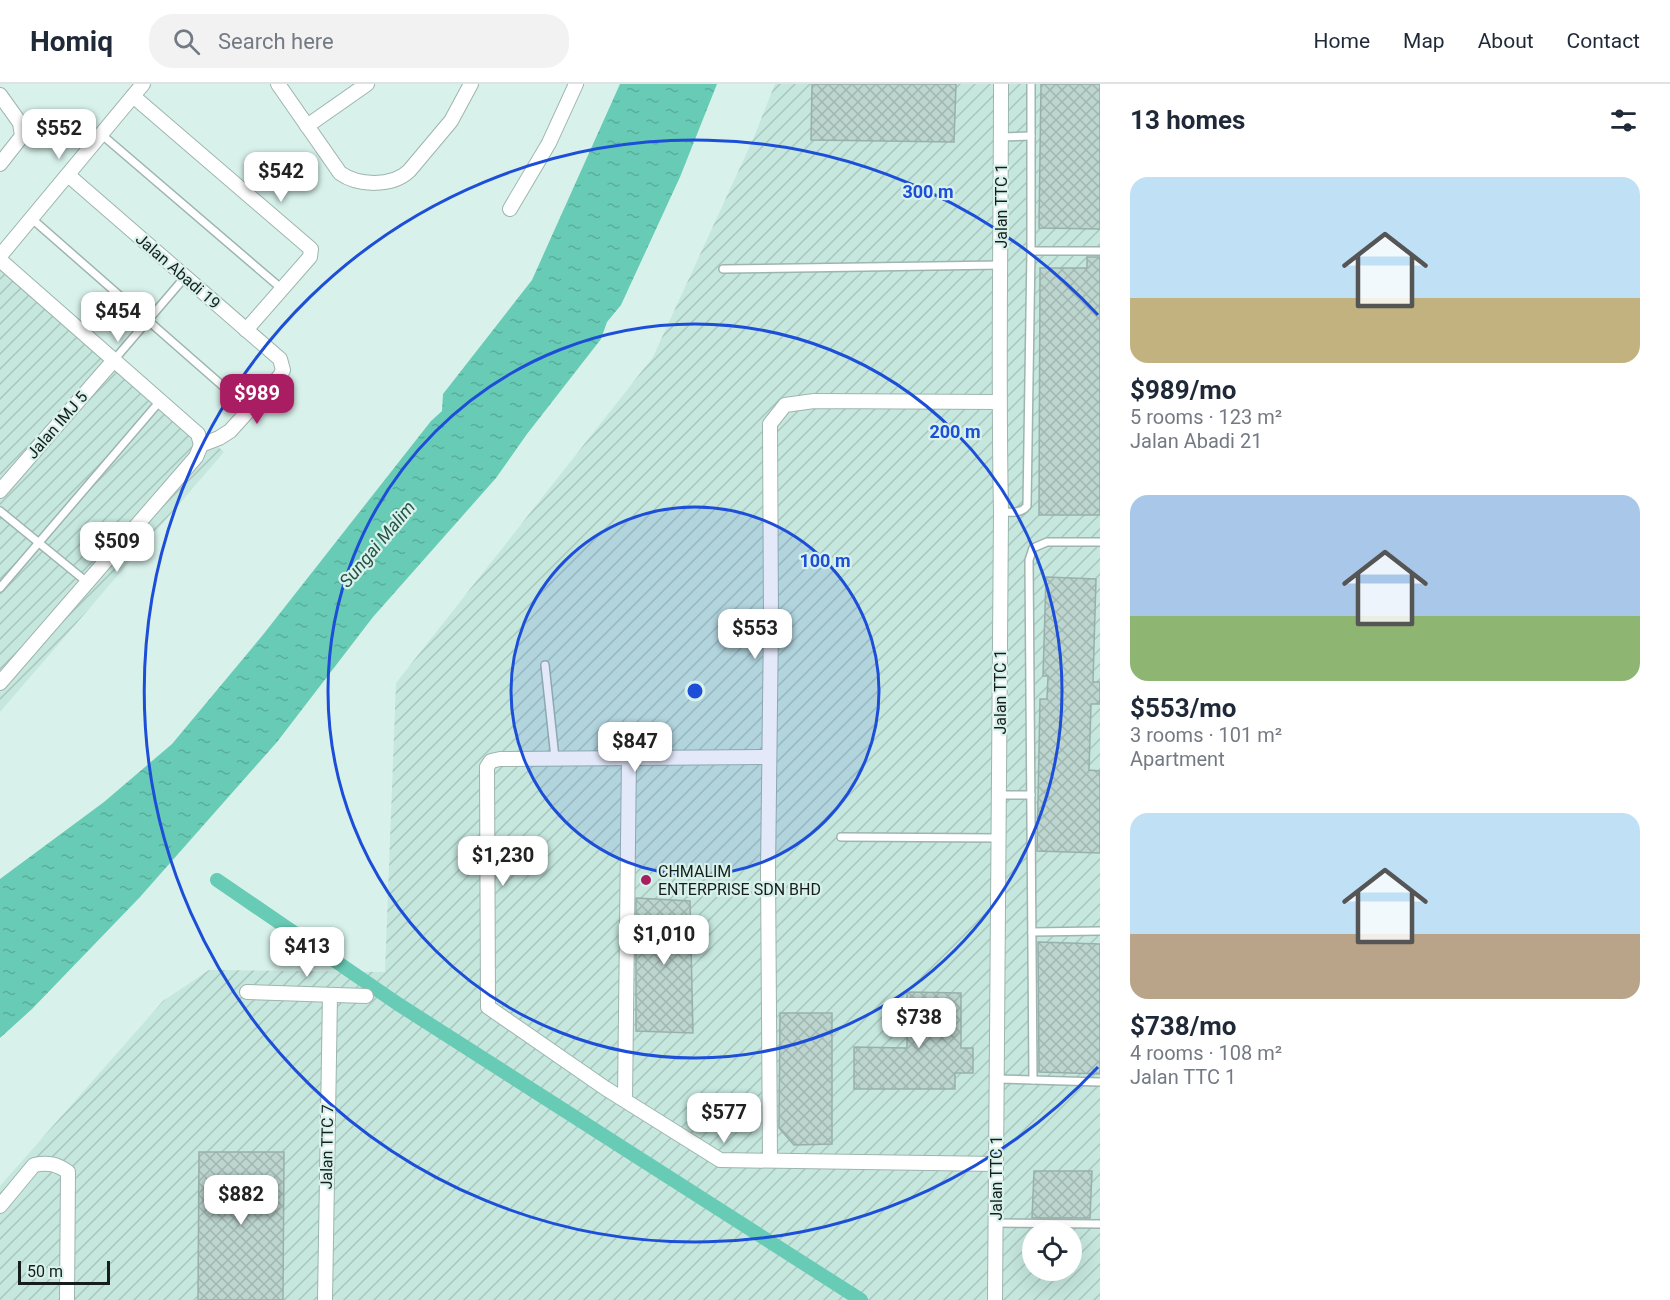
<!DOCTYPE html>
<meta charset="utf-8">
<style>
body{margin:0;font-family:Roboto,sans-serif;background:#f2f2f3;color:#1f2937;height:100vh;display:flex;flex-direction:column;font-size:22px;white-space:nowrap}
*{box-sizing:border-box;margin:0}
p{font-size:20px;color:#747a83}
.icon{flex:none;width:33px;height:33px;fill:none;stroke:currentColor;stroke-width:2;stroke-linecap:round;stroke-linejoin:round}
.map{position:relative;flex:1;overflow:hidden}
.drawer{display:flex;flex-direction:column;background:#fff;width:570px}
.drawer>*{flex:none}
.tools{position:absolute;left:1022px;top:1137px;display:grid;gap:12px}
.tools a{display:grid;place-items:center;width:60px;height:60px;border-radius:50%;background:#fff;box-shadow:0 6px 24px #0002;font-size:30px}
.scale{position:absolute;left:18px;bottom:15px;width:92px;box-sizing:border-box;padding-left:6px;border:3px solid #151e1c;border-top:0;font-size:16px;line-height:21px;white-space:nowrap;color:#151e1c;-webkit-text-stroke:4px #d8f2eb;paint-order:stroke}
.price{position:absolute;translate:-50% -51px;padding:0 14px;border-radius:12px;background:#fff;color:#222;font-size:20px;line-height:39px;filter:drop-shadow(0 2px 3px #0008)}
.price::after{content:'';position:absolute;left:50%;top:36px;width:18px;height:14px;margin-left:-9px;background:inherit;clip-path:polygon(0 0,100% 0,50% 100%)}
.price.on{background:#a91e62;color:#fff}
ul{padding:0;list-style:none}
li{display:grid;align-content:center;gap:12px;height:318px;padding:0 30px}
li span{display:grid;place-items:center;height:186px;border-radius:18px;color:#555}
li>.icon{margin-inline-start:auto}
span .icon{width:108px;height:108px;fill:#fffc;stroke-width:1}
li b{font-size:26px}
h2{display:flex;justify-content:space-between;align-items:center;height:72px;padding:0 30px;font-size:26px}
header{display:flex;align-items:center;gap:36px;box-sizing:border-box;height:84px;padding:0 30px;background:#fff;border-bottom:2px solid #e0e1e3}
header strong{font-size:28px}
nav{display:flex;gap:33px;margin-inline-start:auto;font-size:21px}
.search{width:420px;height:54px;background:#f2f2f3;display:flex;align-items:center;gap:15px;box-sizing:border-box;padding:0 21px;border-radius:24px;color:#747a83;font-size:22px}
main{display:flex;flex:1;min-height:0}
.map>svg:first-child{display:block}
</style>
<header>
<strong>Homiq</strong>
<div class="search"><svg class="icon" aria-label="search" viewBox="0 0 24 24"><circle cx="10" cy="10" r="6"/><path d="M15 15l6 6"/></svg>Search here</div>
<nav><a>Home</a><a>Map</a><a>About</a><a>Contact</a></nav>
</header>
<main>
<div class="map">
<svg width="1100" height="1216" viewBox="0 0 1100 1216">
<defs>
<pattern id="industrial-furrows" width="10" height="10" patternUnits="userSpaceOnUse" patternTransform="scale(1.5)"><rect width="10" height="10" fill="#c5e7de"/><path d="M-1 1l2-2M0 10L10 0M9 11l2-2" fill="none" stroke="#a8c6be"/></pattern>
<pattern id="water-ripples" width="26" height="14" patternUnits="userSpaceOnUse" patternTransform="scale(1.5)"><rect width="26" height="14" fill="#68cbb5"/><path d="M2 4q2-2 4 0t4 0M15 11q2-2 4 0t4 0" fill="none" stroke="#59ae9b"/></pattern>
<pattern id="building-cross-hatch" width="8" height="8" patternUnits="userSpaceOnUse" patternTransform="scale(1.5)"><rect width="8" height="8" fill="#bcd5ce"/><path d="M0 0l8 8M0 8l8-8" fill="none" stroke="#a1b6b0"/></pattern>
</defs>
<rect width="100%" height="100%" fill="#d8f2eb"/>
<g fill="url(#industrial-furrows)" fill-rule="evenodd">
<path d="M775 0H1100V1216H0V1102L163 917 209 886 385 888 396 599 653 273 754 53ZM1032 1148H1071V1186H1032Z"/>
<path d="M0 171 224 368 0 628Z"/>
</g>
<path fill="url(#water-ripples)" d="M620 0H717L680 93 621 221 607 238 601 255 527 350 496 394 373 533 277 658 140 813 32 925 0 954V795L104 718 172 660 262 552 431 337 442 327 443 310 532 196Z"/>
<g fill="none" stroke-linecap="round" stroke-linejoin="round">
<path stroke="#68cbb5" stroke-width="14" d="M217 796 398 920 861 1216"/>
</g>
<g fill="url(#building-cross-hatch)" stroke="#98b0aa" stroke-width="1.5">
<path d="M812 0H956L954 58 811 56Z"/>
<path d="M1041 0H1100V145L1039 144Z"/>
<path d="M1087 173H1100V431H1039L1040 184H1087Z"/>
<path d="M1046 493 1096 495 1093 598H1100V620H1091L1089 686 1100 687V769L1037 767 1040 615H1047L1048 592H1043Z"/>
<path d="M636 814 690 817 693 949 636 947Z"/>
<path d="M1038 858 1100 860V990L1039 988Z"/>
<path d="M907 908 961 909V964H973V989H955V1005H854V963L907 964Z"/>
<path d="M780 929H832V1060L794 1061 779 1044Z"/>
<path d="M199 1068H284L283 1216H198Z"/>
<path d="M1034 1087H1092L1090 1134H1032Z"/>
</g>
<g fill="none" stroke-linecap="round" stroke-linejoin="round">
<defs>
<g id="service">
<path d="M1031 0V167H1100"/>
<path d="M101 50 282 205"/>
<path d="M1001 53 1031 52"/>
<path d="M31 134 249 325"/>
<path d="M723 185 1001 181"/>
<path d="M114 276 185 193"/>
<path d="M0 427 88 499"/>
<path d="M1001 428C1011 428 1021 430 1027 422L1031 167"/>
<path d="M0 504 160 317"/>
<path d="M545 581 555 674"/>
<path d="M999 711H1031"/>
<path d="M841 753 999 754"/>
<path d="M1032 848 1100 847"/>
<path d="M997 995 1100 998"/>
<path d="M1033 996 1029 476 1033 464 1047 458H1100"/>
<path d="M996 1139 1100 1140"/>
</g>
<g id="minor">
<path d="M278 0 340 89C358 102 392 103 409 87L451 37 471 0"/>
<path d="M0 11 20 39 22 52 0 80"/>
<path d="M133 12 311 165 310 173 246 246"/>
<path d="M307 42 367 0"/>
<path d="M68 91 280 275 283 286 280 292 230 347 219 354 201 361"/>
<path d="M510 125 549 59 576 0"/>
<path d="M0 172 143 0"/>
<path d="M0 176 198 350 201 361"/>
<path d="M0 407 114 276"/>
<path d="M0 599 196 373 201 361"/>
<path d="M769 673 500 675 491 677 487 683 488 923 605 1004 720 1076 996 1080"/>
<path d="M247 908 366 912"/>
<path d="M625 1016 629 673"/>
<path d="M770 1075 768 788 771 538 770 340 785 321 814 317 999 318"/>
<path d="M0 1122 34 1081C48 1078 57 1080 68 1088L67 1216"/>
<path d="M325 1216 330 911"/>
<path d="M995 1216 1001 428C998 285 1001 143 1001 0"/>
</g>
</defs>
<use href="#service" stroke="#9db5ae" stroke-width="10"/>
<use href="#minor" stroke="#9db5ae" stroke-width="16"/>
<use href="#service" stroke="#fff" stroke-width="7"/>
<use href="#minor" stroke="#fff" stroke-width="14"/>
</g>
<circle cx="695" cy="607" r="184" fill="#1d4ed8" fill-opacity=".12"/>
<g fill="none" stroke="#1d4ed8" stroke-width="3">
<circle cx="695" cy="607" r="184"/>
<circle cx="695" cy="607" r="367"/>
<path d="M1098 983A551 551 0 1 1 1098 231"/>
</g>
<circle fill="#a91e62" stroke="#d8f2eb" stroke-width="2" cx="646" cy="796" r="6"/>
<g text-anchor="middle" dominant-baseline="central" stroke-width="4.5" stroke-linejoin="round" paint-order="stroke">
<g font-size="16" fill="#151e1c" stroke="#d8f2eb">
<text transform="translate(1001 122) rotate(-90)">Jalan TTC 1</text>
<text transform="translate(178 187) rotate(41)">Jalan Abadi 19</text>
<text transform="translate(57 341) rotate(-49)">Jalan IMJ 5</text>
<text transform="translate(1000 608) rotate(-90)">Jalan TTC 1</text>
<text transform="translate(327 1063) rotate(-89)">Jalan TTC 7</text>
<text transform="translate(996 1094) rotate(-90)">Jalan TTC 1</text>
</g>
<g font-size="16" fill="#151e1c" stroke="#d8f2eb" text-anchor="start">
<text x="658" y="787">CHMALIM<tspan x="658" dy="18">ENTERPRISE SDN BHD</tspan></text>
</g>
<g font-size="18" font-style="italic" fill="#275349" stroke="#d8f2eb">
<text transform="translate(377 460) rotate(-50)">Sungai Malim</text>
</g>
</g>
<circle cx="695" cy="607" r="9" fill="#1d4ed8" stroke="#d8f2eb" stroke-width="3"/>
<g font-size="18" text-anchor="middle" font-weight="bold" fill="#1d4ed8" stroke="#d8f2eb" stroke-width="4.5" stroke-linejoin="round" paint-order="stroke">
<text x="928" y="114">300 m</text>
<text x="955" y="354">200 m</text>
<text x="825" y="483">100 m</text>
</g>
</svg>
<div class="tools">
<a><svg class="icon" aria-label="locate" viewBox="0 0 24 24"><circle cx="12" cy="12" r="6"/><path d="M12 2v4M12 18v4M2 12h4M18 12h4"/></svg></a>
</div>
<div class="scale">50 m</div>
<b class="price" style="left:59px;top:76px">$552</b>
<b class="price" style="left:281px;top:119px">$542</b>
<b class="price" style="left:118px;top:259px">$454</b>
<b class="price on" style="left:257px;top:341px">$989</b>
<b class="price" style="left:117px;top:489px">$509</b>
<b class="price" style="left:755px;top:576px">$553</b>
<b class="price" style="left:635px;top:689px">$847</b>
<b class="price" style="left:503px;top:803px">$1,230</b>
<b class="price" style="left:664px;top:882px">$1,010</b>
<b class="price" style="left:307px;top:894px">$413</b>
<b class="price" style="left:919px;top:965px">$738</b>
<b class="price" style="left:724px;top:1060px">$577</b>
<b class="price" style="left:241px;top:1142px">$882</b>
</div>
<section class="drawer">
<h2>13 homes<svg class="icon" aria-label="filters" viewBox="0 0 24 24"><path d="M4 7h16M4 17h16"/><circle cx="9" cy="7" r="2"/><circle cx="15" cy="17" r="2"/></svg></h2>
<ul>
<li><span style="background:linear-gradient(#bfe0f5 65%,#c2b280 0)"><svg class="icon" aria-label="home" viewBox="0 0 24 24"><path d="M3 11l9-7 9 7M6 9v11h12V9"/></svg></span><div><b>$989/mo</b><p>5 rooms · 123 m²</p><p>Jalan Abadi 21</p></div></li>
<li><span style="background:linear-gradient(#a9c7e8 65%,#8fb573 0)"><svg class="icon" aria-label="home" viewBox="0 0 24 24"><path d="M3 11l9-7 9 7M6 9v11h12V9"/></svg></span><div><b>$553/mo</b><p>3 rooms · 101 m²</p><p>Apartment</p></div></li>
<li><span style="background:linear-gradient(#bfe0f5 65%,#b9a48a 0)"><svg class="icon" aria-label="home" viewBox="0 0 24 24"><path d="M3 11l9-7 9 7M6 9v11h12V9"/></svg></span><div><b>$738/mo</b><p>4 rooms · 108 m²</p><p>Jalan TTC 1</p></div></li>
</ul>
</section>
</main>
